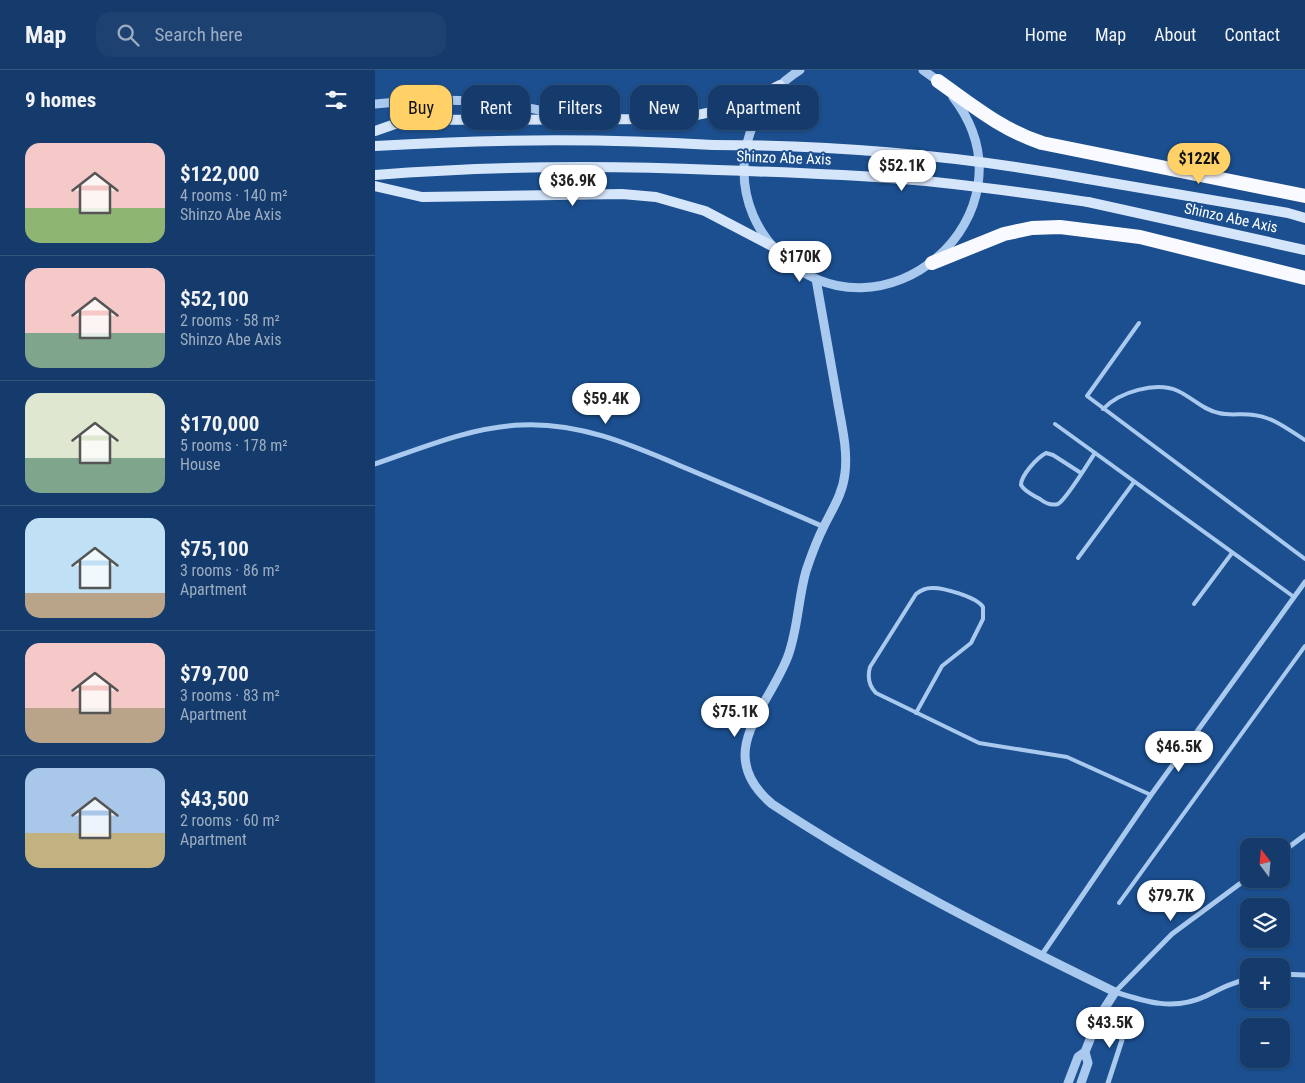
<!DOCTYPE html>
<meta charset="utf-8">
<style>
body{margin:0;font-family:"Roboto Condensed",sans-serif;background:#1d4271;color:#f1f3f6;height:100vh;display:flex;flex-direction:column;font-size:19px;white-space:nowrap}
*{box-sizing:border-box;margin:0}
p{font-size:16px;color:#9dadc1}
.icon{flex:none;width:28px;height:28px;fill:none;stroke:currentColor;stroke-width:2;stroke-linecap:round;stroke-linejoin:round}
.map{position:relative;flex:1;overflow:hidden}
.details{display:flex;flex-direction:column;background:#143b6b;width:375px}
.details>*{flex:none}
.hud{position:absolute;left:15px;top:15px;width:475px;height:45px;display:flex;gap:10px}
.needle{width:32px;rotate:344deg}
.tools{position:absolute;left:865px;top:768px;display:grid;gap:10px}
.tools a{display:grid;place-items:center;width:50px;height:50px;border-radius:10px;background:#143b6b;box-shadow:0 1px 4px #0004,0 0 0 1px #33557e;font-size:25px}
.price{position:absolute;translate:-50% -42px;padding:0 11px;border-radius:18px;background:#fff;color:#222;font-size:16px;line-height:32px;filter:drop-shadow(0 1px 2px #0008)}
.price::after{content:'';position:absolute;left:50%;top:30px;width:15px;height:11px;margin-left:-8px;background:inherit;clip-path:polygon(0 0,100% 0,50% 100%)}
.price.active{background:#ffd166;color:#111}
ul{padding:0;list-style:none}
li{display:flex;align-items:center;gap:15px;height:125px;padding:0 25px}
li+li{border-top:1px solid #33557e}
li span{display:grid;place-items:center;flex:none;width:140px;height:100px;border-radius:15px;color:#555}
li>.icon{margin-inline-start:auto}
span .icon{width:60px;height:60px;fill:#fffc;stroke-width:1}
li b{font-size:21px}
h2{display:flex;justify-content:space-between;align-items:center;height:60px;padding:0 25px;font-size:21px}
.tag{padding:0 18px;border-radius:15px;background:#143b6b;box-shadow:0 1px 4px #0004,0 0 0 1px #33557e;font-size:18px;line-height:45px}
.tag.active{background:#ffd166;color:#111}
header{display:flex;align-items:center;gap:30px;box-sizing:border-box;height:70px;padding:0 25px;background:#143b6b;border-bottom:1px solid #33557e}
header strong{font-size:24px}
nav{display:flex;gap:28px;margin-inline-start:auto;font-size:18px}
.search{width:350px;height:45px;background:#1d4271;display:flex;align-items:center;gap:12px;box-sizing:border-box;padding:0 18px;border-radius:15px;color:#9dadc1;font-size:19px}
main{display:flex;flex:1;min-height:0}
.map>svg:first-child{display:block}
</style>
<header>
<strong>Map</strong>
<div class="search"><svg class="icon" aria-label="search" viewBox="0 0 24 24"><circle cx="10" cy="10" r="6"/><path d="M15 15l6 6"/></svg>Search here</div>
<nav><a>Home</a><a>Map</a><a>About</a><a>Contact</a></nav>
</header>
<main>
<section class="details">
<h2>9 homes<svg class="icon" aria-label="filters" viewBox="0 0 24 24"><path d="M4 7h16M4 17h16"/><circle cx="9" cy="7" r="2"/><circle cx="15" cy="17" r="2"/></svg></h2>
<ul>
<li><span style="background:linear-gradient(#f6c9c9 65%,#8fb573 0)"><svg class="icon" aria-label="home" viewBox="0 0 24 24"><path d="M3 11l9-7 9 7M6 9v11h12V9"/></svg></span><div><b>$122,000</b><p>4 rooms · 140 m²</p><p>Shinzo Abe Axis</p></div></li>
<li><span style="background:linear-gradient(#f6c9c9 65%,#7fa58c 0)"><svg class="icon" aria-label="home" viewBox="0 0 24 24"><path d="M3 11l9-7 9 7M6 9v11h12V9"/></svg></span><div><b>$52,100</b><p>2 rooms · 58 m²</p><p>Shinzo Abe Axis</p></div></li>
<li><span style="background:linear-gradient(#dfe7d0 65%,#7fa58c 0)"><svg class="icon" aria-label="home" viewBox="0 0 24 24"><path d="M3 11l9-7 9 7M6 9v11h12V9"/></svg></span><div><b>$170,000</b><p>5 rooms · 178 m²</p><p>House</p></div></li>
<li><span style="background:linear-gradient(#bfe0f5 75%,#b9a48a 0)"><svg class="icon" aria-label="home" viewBox="0 0 24 24"><path d="M3 11l9-7 9 7M6 9v11h12V9"/></svg></span><div><b>$75,100</b><p>3 rooms · 86 m²</p><p>Apartment</p></div></li>
<li><span style="background:linear-gradient(#f6c9c9 65%,#b9a48a 0)"><svg class="icon" aria-label="home" viewBox="0 0 24 24"><path d="M3 11l9-7 9 7M6 9v11h12V9"/></svg></span><div><b>$79,700</b><p>3 rooms · 83 m²</p><p>Apartment</p></div></li>
<li><span style="background:linear-gradient(#a9c7e8 65%,#c2b280 0)"><svg class="icon" aria-label="home" viewBox="0 0 24 24"><path d="M3 11l9-7 9 7M6 9v11h12V9"/></svg></span><div><b>$43,500</b><p>2 rooms · 60 m²</p><p>Apartment</p></div></li>
</ul>
</section>
<div class="map">
<svg width="930" height="1013" viewBox="0 0 930 1013">
<rect width="100%" height="100%" fill="#1b4f8f"/>
<g fill="none" stroke-linecap="round" stroke-linejoin="round">
<g stroke="#a9c9ee" stroke-width="4">
<path d="M764 253 712 326 930 489"/>
<path d="M728 339C744 322 781 311 803 321 818 328 828 340 844 343 855 346 867 343 879 345 898 347 914 360 930 370"/>
<path d="M680 354 919 527"/>
<path d="M706 403 678 385 671 383C662 388 646 405 646 415 650 422 658 425 665 429 670 433 676 436 683 434 691 430 713 393 720 383"/>
<path d="M703 488 759 412"/>
<path d="M819 534 857 483"/>
<path d="M541 643 567 596 596 573 608 549V537C602 527 567 517 556 518 550 518 545 521 541 524L495 597C492 608 494 616 501 623L604 673 692 687 776 725"/>
<path d="M744 833 930 576"/>
</g>
<g stroke="#a9c9ee" stroke-width="5">
<path d="M0 394C47 378 96 357 146 355 209 352 263 378 320 402 363 420 406 438 449 457"/>
<path d="M906 783 930 765"/>
<path d="M874 807 797 864 740 922C771 932 799 941 831 926 845 919 858 912 874 909"/>
<path d="M666 886 776 725 930 512"/>
<path d="M906 904 930 905"/>
<path d="M724 947 743 960 747 970 733 1013"/>
</g>
<g stroke="#a9c9ee" stroke-width="9">
<path d="M425 0C390 22 369 59 369 101 369 132 382 161 403 182 505 285 668 144 578 27"/>
<path d="M548 0 566 13"/>
<path d="M0 34C64 28 131 27 192 48"/>
<path d="M441 209C448 248 455 288 462 328 466 353 473 378 470 403 468 423 458 438 449 456 442 470 436 486 431 501 423 529 423 559 413 586 393 639 337 683 397 734 506 806 623 865 740 922L724 947 710 982 703 987 693 1013"/>
<path d="M706 1013 713 993 710 982"/>
</g>
<g stroke="#d6e6fa" stroke-width="10">
<path d="M0 61 20 54 38 50 296 49C335 45 370 34 405 15"/>
<path d="M0 76C113 69 225 68 338 75"/>
<path d="M0 105C114 96 227 95 342 100"/>
<path d="M713 109 913 143 930 148"/>
<path d="M0 116 47 127 247 124 281 127 330 141 397 176"/>
<path d="M713 132 930 180"/>
</g>
<g stroke="#f8faff" stroke-width="14">
<path d="M563 11C597 35 627 60 667 73L930 126"/>
<path d="M557 193 629 164 657 158 685 157 765 167 930 208"/>
</g>
<g stroke="#d6e6fa" stroke-width="10">
<path d="M338 75C464 75 588 86 713 109"/>
<path d="M342 100C404 102 466 104 528 109 590 114 651 123 713 132"/>
</g>
</g>
<g text-anchor="middle" dominant-baseline="central" stroke-width="4" stroke-linejoin="round" paint-order="stroke">
<g font-size="15" fill="#fff" stroke="#1b4f8f">
<text transform="translate(409 88) rotate(2)">Shinzo Abe Axis</text>
<text transform="translate(856 148) rotate(12)">Shinzo Abe Axis</text>
</g>
</g>
</svg>
<div class="tools">
<a><svg class="needle" viewBox="-14 -14 28 28"><path d="M0-13l5 13h-10z" fill="#e53935"/><path d="M0 13l5-13h-10z" fill="#9dadc1"/></svg></a>
<a><svg class="icon" aria-label="layers" viewBox="0 0 24 24"><path d="M12 4l9 5-9 5-9-5zM3 14l9 5 9-5"/></svg></a>
<a>+</a>
<a>−</a>
</div>
<b class="price active" style="left:824px;top:115px">$122K</b>
<b class="price" style="left:527px;top:122px">$52.1K</b>
<b class="price" style="left:198px;top:137px">$36.9K</b>
<b class="price" style="left:425px;top:213px">$170K</b>
<b class="price" style="left:231px;top:355px">$59.4K</b>
<b class="price" style="left:360px;top:668px">$75.1K</b>
<b class="price" style="left:804px;top:703px">$46.5K</b>
<b class="price" style="left:796px;top:852px">$79.7K</b>
<b class="price" style="left:735px;top:979px">$43.5K</b>
<div class="hud">
<a class="tag active">Buy</a>
<a class="tag">Rent</a>
<a class="tag">Filters</a>
<a class="tag">New</a>
<a class="tag">Apartment</a>
</div>
</div>
</main>
